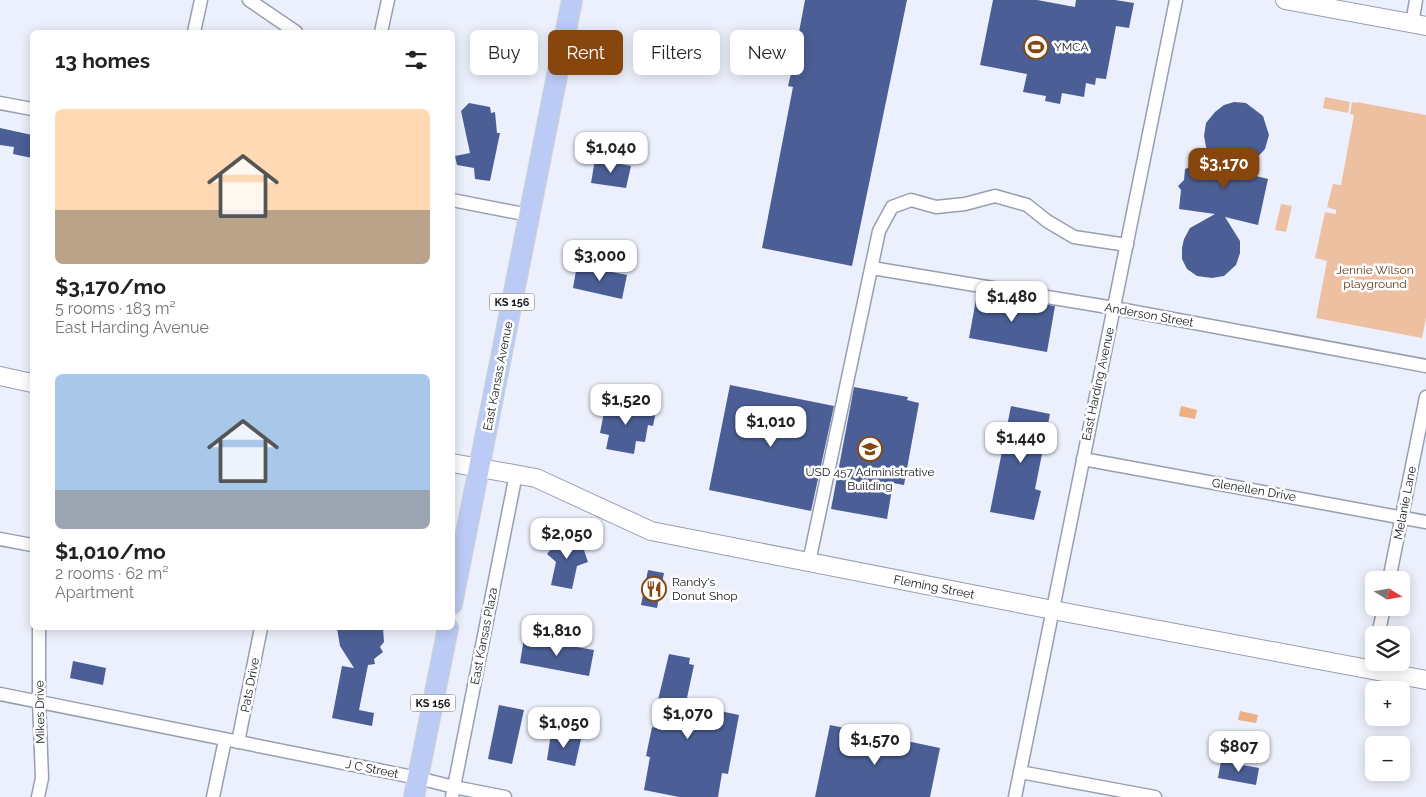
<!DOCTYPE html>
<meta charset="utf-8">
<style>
body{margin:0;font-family:Raleway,sans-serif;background:#f2f2f2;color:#222;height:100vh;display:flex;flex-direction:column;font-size:19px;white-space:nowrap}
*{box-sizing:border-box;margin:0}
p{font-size:16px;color:#767676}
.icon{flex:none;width:28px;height:28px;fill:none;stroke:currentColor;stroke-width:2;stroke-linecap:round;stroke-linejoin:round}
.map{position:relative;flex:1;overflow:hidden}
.panel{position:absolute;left:30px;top:30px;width:425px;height:600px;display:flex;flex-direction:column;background:#fff;border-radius:8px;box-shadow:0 2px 12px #0003}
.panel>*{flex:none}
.top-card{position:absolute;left:470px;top:30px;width:475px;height:45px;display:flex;gap:10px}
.needle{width:32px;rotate:101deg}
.buttons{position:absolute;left:1365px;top:571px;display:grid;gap:10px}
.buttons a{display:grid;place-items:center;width:45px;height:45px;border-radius:8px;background:#fff;box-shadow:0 2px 12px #0003;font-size:25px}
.price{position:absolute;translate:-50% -42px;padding:0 11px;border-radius:10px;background:#fff;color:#222;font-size:16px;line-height:32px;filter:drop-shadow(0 1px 2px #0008)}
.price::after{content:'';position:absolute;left:50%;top:30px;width:15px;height:11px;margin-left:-8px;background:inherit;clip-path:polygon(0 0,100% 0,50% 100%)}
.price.active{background:#86460d;color:#fff}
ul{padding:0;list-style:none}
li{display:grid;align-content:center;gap:10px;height:265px;padding:0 25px}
li span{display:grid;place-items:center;height:155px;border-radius:8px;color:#555}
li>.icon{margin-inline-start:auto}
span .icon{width:90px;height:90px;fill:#fffc;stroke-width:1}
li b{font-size:21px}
h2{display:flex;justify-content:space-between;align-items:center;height:60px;padding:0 25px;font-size:21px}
.tag{padding:0 18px;border-radius:8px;background:#fff;box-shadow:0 2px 12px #0003;font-size:18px;line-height:45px}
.tag.active{background:#86460d;color:#fff}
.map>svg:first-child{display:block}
</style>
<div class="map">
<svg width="1426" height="797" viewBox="0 0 1426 797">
<rect width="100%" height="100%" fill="#ecf0fc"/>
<g fill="#edc0a1">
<path d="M1325 97 1350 102 1348 113 1323 108Z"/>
<path d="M1352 102 1356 103 1357 102 1426 115V318L1422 338 1316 318 1327 261 1315 258 1325 212 1336 214V210L1327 207 1333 184 1341 185 1354 115 1350 114Z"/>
<path d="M1281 204 1292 206 1286 232 1275 230Z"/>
</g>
<g fill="#edaf84">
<path d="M1181 406 1197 410 1195 419 1179 416Z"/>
<path d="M1240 711 1258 715 1256 723 1238 720Z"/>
</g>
<g fill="#4b5f96">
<path d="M805 0H907L852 266 762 248 793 87 788 86 794 61 788 59 789 47 796 48Z"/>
<path d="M993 0H1037L1075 7 1076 0H1115L1134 3 1129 28 1116 26 1106 79 1096 78 1095 85 1086 83 1084 97 1062 93 1060 104 1045 101 1046 96 1023 92 1027 74 980 65Z"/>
<path d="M640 45 672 51 670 64 638 58Z"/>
<path d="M1234 102 1246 103 1263 116 1269 135 1265 149 1256 159 1236 171 1268 179 1258 225 1225 217 1240 241V253L1236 265 1224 276 1212 278 1197 276 1187 269 1182 259V248L1184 239 1190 228 1215 214 1179 209 1181 190 1178 186 1184 180 1185 169 1192 166 1224 171 1206 147 1204 136 1206 123 1215 112 1224 105Z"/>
<path d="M469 103 490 107 491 113 495 112 497 133H500L490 181 475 179 474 168 457 165 455 156 470 153 461 111Z"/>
<path d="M0 128 32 135V158L13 154 14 147 0 145Z"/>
<path d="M595 159 631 166 626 188 591 183Z"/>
<path d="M577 265 627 275 622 299 573 288Z"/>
<path d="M977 294 1055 306 1047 352 969 338Z"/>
<path d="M730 385 834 406 811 511 709 490Z"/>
<path d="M854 387 908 397 907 400 919 403 904 485 893 483 887 519 831 509Z"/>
<path d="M606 402 656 411 653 426 648 425 645 442 636 441 634 454 606 449 609 435 600 433Z"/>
<path d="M1011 406 1050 414 1035 489 1041 491 1034 520 990 512Z"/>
<path d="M564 533 579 535 588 562 577 566 572 589 551 585 556 562 547 554Z"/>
<path d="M648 570 664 573 657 608 641 605Z"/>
<path d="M337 628H383L384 642 380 647 383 652 374 659 375 664 368 665 359 710 374 713 372 726 332 718 342 666 354 668 340 646Z"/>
<path d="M524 638 594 650 589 676 520 663Z"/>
<path d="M669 654 690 658 689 664 694 665 687 698 693 699 692 705 739 715 728 774 722 773 718 797H679L644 790 650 757 646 756 652 727 656 728 661 705 658 700Z"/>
<path d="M73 661 106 668 103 685 70 678Z"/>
<path d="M499 705 524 710 512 764 488 759Z"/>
<path d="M830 725 940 748 930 797H815Z"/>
<path d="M551 733 581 739 575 766 547 760Z"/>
<path d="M1221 761 1259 768 1256 785 1218 778Z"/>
</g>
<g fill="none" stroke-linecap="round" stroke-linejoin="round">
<defs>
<g id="street">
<path d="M249 0 296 32"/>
<path d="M1412 24 1416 0"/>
<path d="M194 32 201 0"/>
<path d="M381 32 388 0"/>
<path d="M0 103 32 109"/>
<path d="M452 200 529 215"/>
<path d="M872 268 1114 308 1426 366"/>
<path d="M1083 459 1426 522"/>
<path d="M0 539 32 545"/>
<path d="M809 562 879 231 892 207 911 200 936 207 965 204 995 196 1027 205 1047 221 1074 237 1127 245"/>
<path d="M1389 580 1426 397"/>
<path d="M1378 635 1384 608"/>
<path d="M0 694 418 778 454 787 505 797"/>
<path d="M238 742 261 628"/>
<path d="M1020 772 1155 797"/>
<path d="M38 797 42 778 39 701V628"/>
<path d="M213 797 225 740"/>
<path d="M452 797 516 474"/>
<path d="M1015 797 1176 0"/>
</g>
<g id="secondary">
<path d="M1285 0 1426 26"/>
<path d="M0 376 32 383"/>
<path d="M452 463 536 478 651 531 1053 610 1426 680"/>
</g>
<g id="primary">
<path d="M452 604 572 0"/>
<path d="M414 797 448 628"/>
</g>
</defs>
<use href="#street" stroke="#979eb0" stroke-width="15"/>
<use href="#secondary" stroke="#979eb0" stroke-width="20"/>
<use href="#primary" stroke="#d0d1d2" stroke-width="22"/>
<use href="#street" stroke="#fff" stroke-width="12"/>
<use href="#secondary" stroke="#fff" stroke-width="18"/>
<use href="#primary" stroke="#bccbf5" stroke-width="20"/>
</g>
<defs>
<symbol id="stadium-ring" viewBox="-11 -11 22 22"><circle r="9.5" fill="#fefefe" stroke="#86460d" stroke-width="1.5"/><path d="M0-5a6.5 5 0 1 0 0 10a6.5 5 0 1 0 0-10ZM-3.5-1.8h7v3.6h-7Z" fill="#86460d"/></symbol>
<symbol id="school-ring" viewBox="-11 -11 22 22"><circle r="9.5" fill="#fefefe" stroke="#86460d" stroke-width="1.5"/><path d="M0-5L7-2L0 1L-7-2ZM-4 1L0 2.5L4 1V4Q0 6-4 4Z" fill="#86460d"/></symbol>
<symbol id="restaurant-ring" viewBox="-11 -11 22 22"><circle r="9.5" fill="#fefefe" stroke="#86460d" stroke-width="1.5"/><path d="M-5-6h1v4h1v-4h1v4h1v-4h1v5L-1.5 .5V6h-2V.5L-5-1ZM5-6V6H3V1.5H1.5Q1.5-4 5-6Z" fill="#86460d"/></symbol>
</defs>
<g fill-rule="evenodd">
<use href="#stadium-ring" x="1022" y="33" width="28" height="28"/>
<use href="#school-ring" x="856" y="435" width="28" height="28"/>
<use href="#restaurant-ring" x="640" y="575" width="28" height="28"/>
</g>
<g text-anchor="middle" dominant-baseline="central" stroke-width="5" stroke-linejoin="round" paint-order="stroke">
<g fill="#fefefe" stroke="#5c5e62" stroke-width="1">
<rect x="489.5" y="293.5" width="45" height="17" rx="4"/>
<rect x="410.5" y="694.5" width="45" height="17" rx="4"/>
</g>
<g font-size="11" font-weight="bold" fill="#16191f">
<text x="512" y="302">KS 156</text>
<text x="433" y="703">KS 156</text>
</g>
<g font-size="12" fill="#16191f" stroke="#fefefe" text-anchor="start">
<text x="1054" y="47">YMCA</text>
<text x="870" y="472" text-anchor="middle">USD 457 Administrative<tspan x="870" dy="14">Building</tspan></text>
<text x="672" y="582">Randy's<tspan x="672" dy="14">Donut Shop</tspan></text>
</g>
<g font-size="12" fill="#623919" stroke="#fefefe">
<text x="1375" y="270">Jennie Wilson<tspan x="1375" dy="14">playground</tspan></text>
</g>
<g font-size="12" fill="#16191f" stroke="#fefefe">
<text transform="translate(1149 315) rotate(10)">Anderson Street</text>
<text transform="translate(498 376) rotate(-79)">East Kansas Avenue</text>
<text transform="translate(1098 384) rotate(-78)">East Harding Avenue</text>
<text transform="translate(1254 490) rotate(10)">Glenellen Drive</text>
<text transform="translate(1405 503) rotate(-79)">Melanie Lane</text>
<text transform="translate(934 587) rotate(11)">Fleming Street</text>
<text transform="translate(484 636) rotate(-79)">East Kansas Plaza</text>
<text transform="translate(250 685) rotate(-79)">Pats Drive</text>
<text transform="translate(40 712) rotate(-91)">Mikes Drive</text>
<text transform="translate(372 769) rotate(11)">J C Street</text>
</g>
</g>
</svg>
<div class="buttons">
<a><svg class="needle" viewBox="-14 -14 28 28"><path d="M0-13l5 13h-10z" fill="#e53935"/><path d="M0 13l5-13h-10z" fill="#767676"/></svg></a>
<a><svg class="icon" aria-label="layers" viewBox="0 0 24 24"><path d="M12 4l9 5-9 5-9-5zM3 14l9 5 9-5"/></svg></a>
<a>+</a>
<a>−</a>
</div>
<b class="price" style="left:611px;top:174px">$1,040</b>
<b class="price active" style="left:1224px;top:190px">$3,170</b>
<b class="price" style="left:600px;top:282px">$3,000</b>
<b class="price" style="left:1012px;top:323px">$1,480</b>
<b class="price" style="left:626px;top:426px">$1,520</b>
<b class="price" style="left:771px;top:448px">$1,010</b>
<b class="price" style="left:1021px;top:464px">$1,440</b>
<b class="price" style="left:567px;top:560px">$2,050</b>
<b class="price" style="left:557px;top:657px">$1,810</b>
<b class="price" style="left:688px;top:740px">$1,070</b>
<b class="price" style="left:564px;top:749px">$1,050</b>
<b class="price" style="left:875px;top:766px">$1,570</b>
<b class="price" style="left:1239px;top:773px">$807</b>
<div class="top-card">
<a class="tag">Buy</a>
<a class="tag active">Rent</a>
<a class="tag">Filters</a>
<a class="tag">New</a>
</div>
<section class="panel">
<h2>13 homes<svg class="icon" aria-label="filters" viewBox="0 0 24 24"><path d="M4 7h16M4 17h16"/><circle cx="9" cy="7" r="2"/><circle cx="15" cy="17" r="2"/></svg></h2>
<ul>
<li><span style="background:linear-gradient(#ffd9b3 65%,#b9a48a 0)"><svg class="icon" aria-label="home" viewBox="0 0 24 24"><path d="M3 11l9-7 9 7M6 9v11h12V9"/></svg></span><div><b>$3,170/mo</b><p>5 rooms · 183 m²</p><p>East Harding Avenue</p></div></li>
<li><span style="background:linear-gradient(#a9c7e8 75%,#9aa5b1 0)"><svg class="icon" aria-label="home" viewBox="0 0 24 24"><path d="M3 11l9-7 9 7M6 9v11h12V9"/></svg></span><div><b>$1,010/mo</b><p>2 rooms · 62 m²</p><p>Apartment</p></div></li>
</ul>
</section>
</div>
